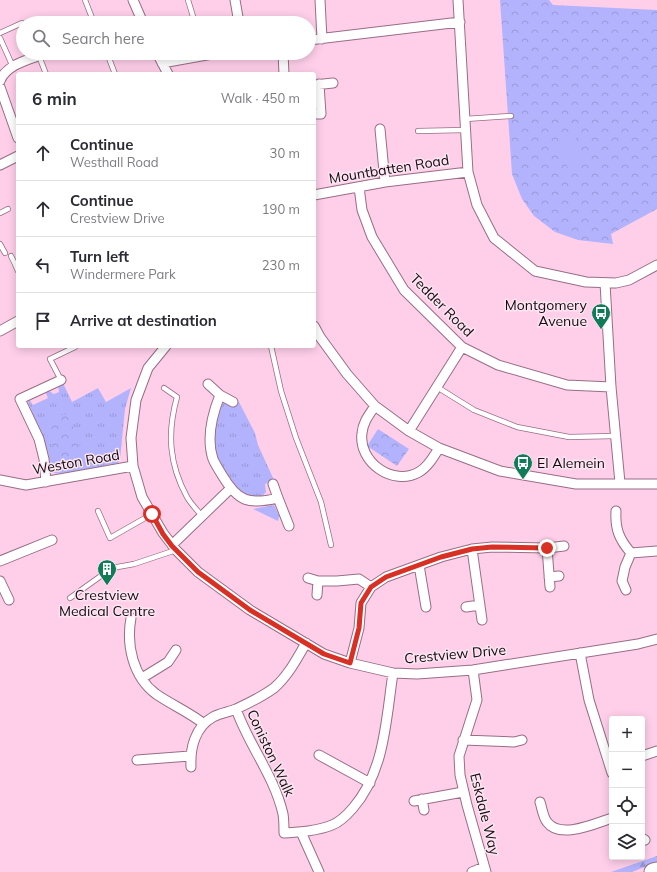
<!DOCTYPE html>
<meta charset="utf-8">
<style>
body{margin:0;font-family:Mulish,sans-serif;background:#f7f7f7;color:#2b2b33}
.controls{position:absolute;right:12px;bottom:12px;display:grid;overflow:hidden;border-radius:4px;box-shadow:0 2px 10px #0003}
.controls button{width:36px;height:36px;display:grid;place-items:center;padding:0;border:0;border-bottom:1px solid #e1e1e2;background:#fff;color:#2b2b33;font:20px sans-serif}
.stop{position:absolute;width:12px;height:12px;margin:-9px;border:3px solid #d93025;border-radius:50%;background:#fff}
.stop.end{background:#d93025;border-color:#fff;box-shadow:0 1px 4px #0008}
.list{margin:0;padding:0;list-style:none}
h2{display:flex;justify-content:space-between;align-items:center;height:52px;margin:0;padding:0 16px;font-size:17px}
h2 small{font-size:13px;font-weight:400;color:#7c7c81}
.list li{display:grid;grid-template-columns:26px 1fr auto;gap:12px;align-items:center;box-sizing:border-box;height:56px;padding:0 16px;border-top:1px solid #e1e1e2}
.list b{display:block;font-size:15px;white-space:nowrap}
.list p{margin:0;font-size:13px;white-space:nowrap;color:#7c7c81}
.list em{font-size:13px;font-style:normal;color:#7c7c81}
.icon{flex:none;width:22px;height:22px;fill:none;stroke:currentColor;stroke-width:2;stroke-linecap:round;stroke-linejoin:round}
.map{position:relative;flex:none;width:657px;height:872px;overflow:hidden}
.search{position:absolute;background:#fff;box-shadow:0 2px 10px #0003;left:16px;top:16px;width:300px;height:44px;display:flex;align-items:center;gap:10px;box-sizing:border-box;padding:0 14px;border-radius:22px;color:#7c7c81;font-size:15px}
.panel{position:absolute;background:#fff;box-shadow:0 2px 10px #0003;left:16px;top:72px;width:300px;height:276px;border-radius:4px}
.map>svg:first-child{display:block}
</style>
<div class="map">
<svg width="657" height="872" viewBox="0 0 657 872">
<defs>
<pattern id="grass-tufts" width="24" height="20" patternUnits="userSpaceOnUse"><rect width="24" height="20" fill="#b3b3fd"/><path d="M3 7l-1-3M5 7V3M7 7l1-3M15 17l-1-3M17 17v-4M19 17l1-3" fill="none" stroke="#9998d8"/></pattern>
<pattern id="forest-firs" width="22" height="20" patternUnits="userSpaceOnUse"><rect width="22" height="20" fill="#b3b3fd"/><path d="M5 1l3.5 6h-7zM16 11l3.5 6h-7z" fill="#9998d8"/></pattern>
<pattern id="park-crowns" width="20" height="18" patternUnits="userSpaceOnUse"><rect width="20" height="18" fill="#b3b3fd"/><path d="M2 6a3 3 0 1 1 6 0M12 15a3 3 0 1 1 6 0" fill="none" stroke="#9998d8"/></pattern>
</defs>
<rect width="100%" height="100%" fill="#ffcfea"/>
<path fill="url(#grass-tufts)" d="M63,383L72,402L98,388L106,402L131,388L125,409L120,460L118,463C106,465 61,477 51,472L48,452L28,402L29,399L33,405L48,398L45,391H49L54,394L59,392L58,385Z
M225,402H239L255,433L258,445L274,480L265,484L266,492C249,515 213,463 212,447C211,438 217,414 219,404Z
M274,505L279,516L278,521L253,509Z"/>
<path fill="url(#forest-firs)" d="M657,856V862L632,872H611Z"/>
<path fill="url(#park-crowns)" d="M500,0H549L553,5L657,10V209L611,234L613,244L578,240L555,232L534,216L522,199L512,174Z
M70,412L76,439L83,451L74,458L63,461L40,424Z
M378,429L409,449L397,466L367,446Z"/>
<path fill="#b3b3fd" d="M574,134L586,162L569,170L556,142Z"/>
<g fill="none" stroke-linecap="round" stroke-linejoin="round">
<g stroke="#986d86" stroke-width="6">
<path id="lane" d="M85,0L94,23
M188,0L195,23
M0,33L22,23
M0,38L13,67
M107,53L115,74
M39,56L46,74
M465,119L511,116
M418,131L465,130
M0,213L8,209
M0,244L5,253
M11,256L15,264L18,263
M15,264L18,271
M271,346L281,391L296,438L321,502L331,545
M61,380L50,359L75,347
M437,387L474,410L517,427L569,437L615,436
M164,388L177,397C167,433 169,464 187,497C191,504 197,510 203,517
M98,511L110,538L152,514
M70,598L112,568L134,564L176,550"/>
</g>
<g stroke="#986d86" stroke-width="11">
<path id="street" d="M133,0L143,23
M235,0L239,23
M320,0L322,39
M458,0L468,172L477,205L494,238L535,271L586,282L616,283L629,280L657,265
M309,40L460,22
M157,53L168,74
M283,53L284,74
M162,63L218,53
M0,81C6,64 31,59 46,53
M314,85L333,83
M0,87L18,138
M314,114H321L319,84
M380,129L385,182
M0,165L18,156
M359,187L362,210L372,237L404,290L462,347L498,365L567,385L611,387
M314,195L385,182L468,172
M605,283L611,387L620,483
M314,326L320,337L347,374L375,406L409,431L439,448L500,471L576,484H657
M0,331L18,321
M166,346L148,368L136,400L131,438L133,466L142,497L163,533L176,550L198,572L250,610L324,654L350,663L393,673L417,674L473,670L638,644L657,639
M208,384L220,395C212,415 206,438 213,459C215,464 219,470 222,475C238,502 249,505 278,498L289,526
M220,395L233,402
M375,406C369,415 363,422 362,433C358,462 393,487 419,472C428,467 434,456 439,448
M409,431L462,347
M0,480L26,485L133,466
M46,482L44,459L39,439L20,399L61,380
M273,484L278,498
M616,511C615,529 619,539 631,553L625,567L622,581L626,590
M172,545L230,489
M547,548L550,587
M472,549L482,620
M631,553L657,551
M0,561L52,540
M419,565L426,607
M549,577L559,576
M308,578L318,581H337L359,579L371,587
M0,581L9,600
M317,595L318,581
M466,607L480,605
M131,618C126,645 133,677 156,694C172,705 189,712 204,724
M580,653L589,700L612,773
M350,663L359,628L361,603L371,587L386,577L441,557L472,549L492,547L547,548L564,546
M473,670L477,700L459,756L460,775L467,805L486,872
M142,678L168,662L176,650
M236,709C249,746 274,775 283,814C284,820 284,827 284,833C300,832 317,831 332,825C340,822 347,815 353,808C385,771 386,719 393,673
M463,740L514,742L522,740
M319,755L370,783
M642,756L657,751
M137,760L190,756
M191,767C190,748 195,727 213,717C220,713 229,712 236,709C249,703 263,696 274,688C288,676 296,660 306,643
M422,799L424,810
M414,801L463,792
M540,802C542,808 543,817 547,822C560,840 596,823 612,818
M301,832L319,872
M642,838L645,840
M472,872L484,867"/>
</g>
<g stroke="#986d86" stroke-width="19">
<path id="highway" d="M653,872L657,871"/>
</g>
<use href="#lane" stroke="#fff" stroke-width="4.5"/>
<use href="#street" stroke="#fff" stroke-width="9"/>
<use href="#highway" stroke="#fff" stroke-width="17"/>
</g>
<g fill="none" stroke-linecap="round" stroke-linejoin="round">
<path stroke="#d93025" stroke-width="5" d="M152,514L163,534L172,546L198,572L250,610L324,654L350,663L359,628L361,603L371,587L386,577L441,557L472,549L492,547L547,548"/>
</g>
<defs>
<g id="bus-pin" transform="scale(1)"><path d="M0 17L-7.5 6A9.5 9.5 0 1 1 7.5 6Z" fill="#0f7c57" stroke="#fae6f1"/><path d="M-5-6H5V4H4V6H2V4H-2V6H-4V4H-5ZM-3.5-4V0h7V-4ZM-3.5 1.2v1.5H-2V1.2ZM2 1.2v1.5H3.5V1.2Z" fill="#fff"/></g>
<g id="building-pin" transform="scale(1)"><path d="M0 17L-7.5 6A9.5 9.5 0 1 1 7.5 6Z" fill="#0f7c57" stroke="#fae6f1"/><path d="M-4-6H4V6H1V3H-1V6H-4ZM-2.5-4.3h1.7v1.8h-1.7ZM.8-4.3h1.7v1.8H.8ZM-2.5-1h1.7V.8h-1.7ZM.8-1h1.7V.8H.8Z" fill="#fff"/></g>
</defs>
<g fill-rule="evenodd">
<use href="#bus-pin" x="601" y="313"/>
<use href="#bus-pin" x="523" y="463"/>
<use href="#building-pin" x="107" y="569"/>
</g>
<g text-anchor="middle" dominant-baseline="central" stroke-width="3" stroke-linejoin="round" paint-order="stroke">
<g font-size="14" fill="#170812" stroke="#fae6f1">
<text transform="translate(389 169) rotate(-9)">Mountbatten Road</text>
<text transform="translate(442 305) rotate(45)">Tedder Road</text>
<text transform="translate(76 462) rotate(-10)">Weston Road</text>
<text transform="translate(455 654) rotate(-5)">Crestview Drive</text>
<text transform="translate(271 753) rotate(65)">Coniston Walk</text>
<text transform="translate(485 814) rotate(76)">Eskdale Way</text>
</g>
<g font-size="14" fill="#170812" stroke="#fae6f1" text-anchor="end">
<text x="587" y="305">Montgomery<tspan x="587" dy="16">Avenue</tspan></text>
<text x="537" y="463" text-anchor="start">El Alemein</text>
<text x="107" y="595" text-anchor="middle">Crestview<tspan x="107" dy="16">Medical Centre</tspan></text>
</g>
</g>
</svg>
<div class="controls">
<button>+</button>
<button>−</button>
<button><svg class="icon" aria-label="locate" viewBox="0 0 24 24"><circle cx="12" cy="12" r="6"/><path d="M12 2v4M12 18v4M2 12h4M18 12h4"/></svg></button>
<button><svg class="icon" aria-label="layers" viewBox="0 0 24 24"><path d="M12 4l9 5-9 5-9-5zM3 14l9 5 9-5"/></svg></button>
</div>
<div class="stop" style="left:152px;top:514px"></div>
<div class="stop end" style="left:547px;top:548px"></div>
<div class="search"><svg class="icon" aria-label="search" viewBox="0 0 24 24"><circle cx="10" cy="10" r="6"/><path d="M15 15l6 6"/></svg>Search here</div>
<section class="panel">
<h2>6 min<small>Walk · 450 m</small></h2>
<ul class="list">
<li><svg class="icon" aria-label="ahead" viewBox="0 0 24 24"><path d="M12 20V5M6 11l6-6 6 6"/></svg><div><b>Continue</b><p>Westhall Road</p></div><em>30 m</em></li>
<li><svg class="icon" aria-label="ahead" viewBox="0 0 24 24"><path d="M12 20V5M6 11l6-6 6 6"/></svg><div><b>Continue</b><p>Crestview Drive</p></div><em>190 m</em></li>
<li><svg class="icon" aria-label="left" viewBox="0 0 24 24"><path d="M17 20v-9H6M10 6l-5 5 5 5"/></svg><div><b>Turn left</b><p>Windermere Park</p></div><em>230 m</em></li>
<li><svg class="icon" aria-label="arrive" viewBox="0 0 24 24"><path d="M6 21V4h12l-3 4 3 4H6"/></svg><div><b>Arrive at destination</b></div></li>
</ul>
</section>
</div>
